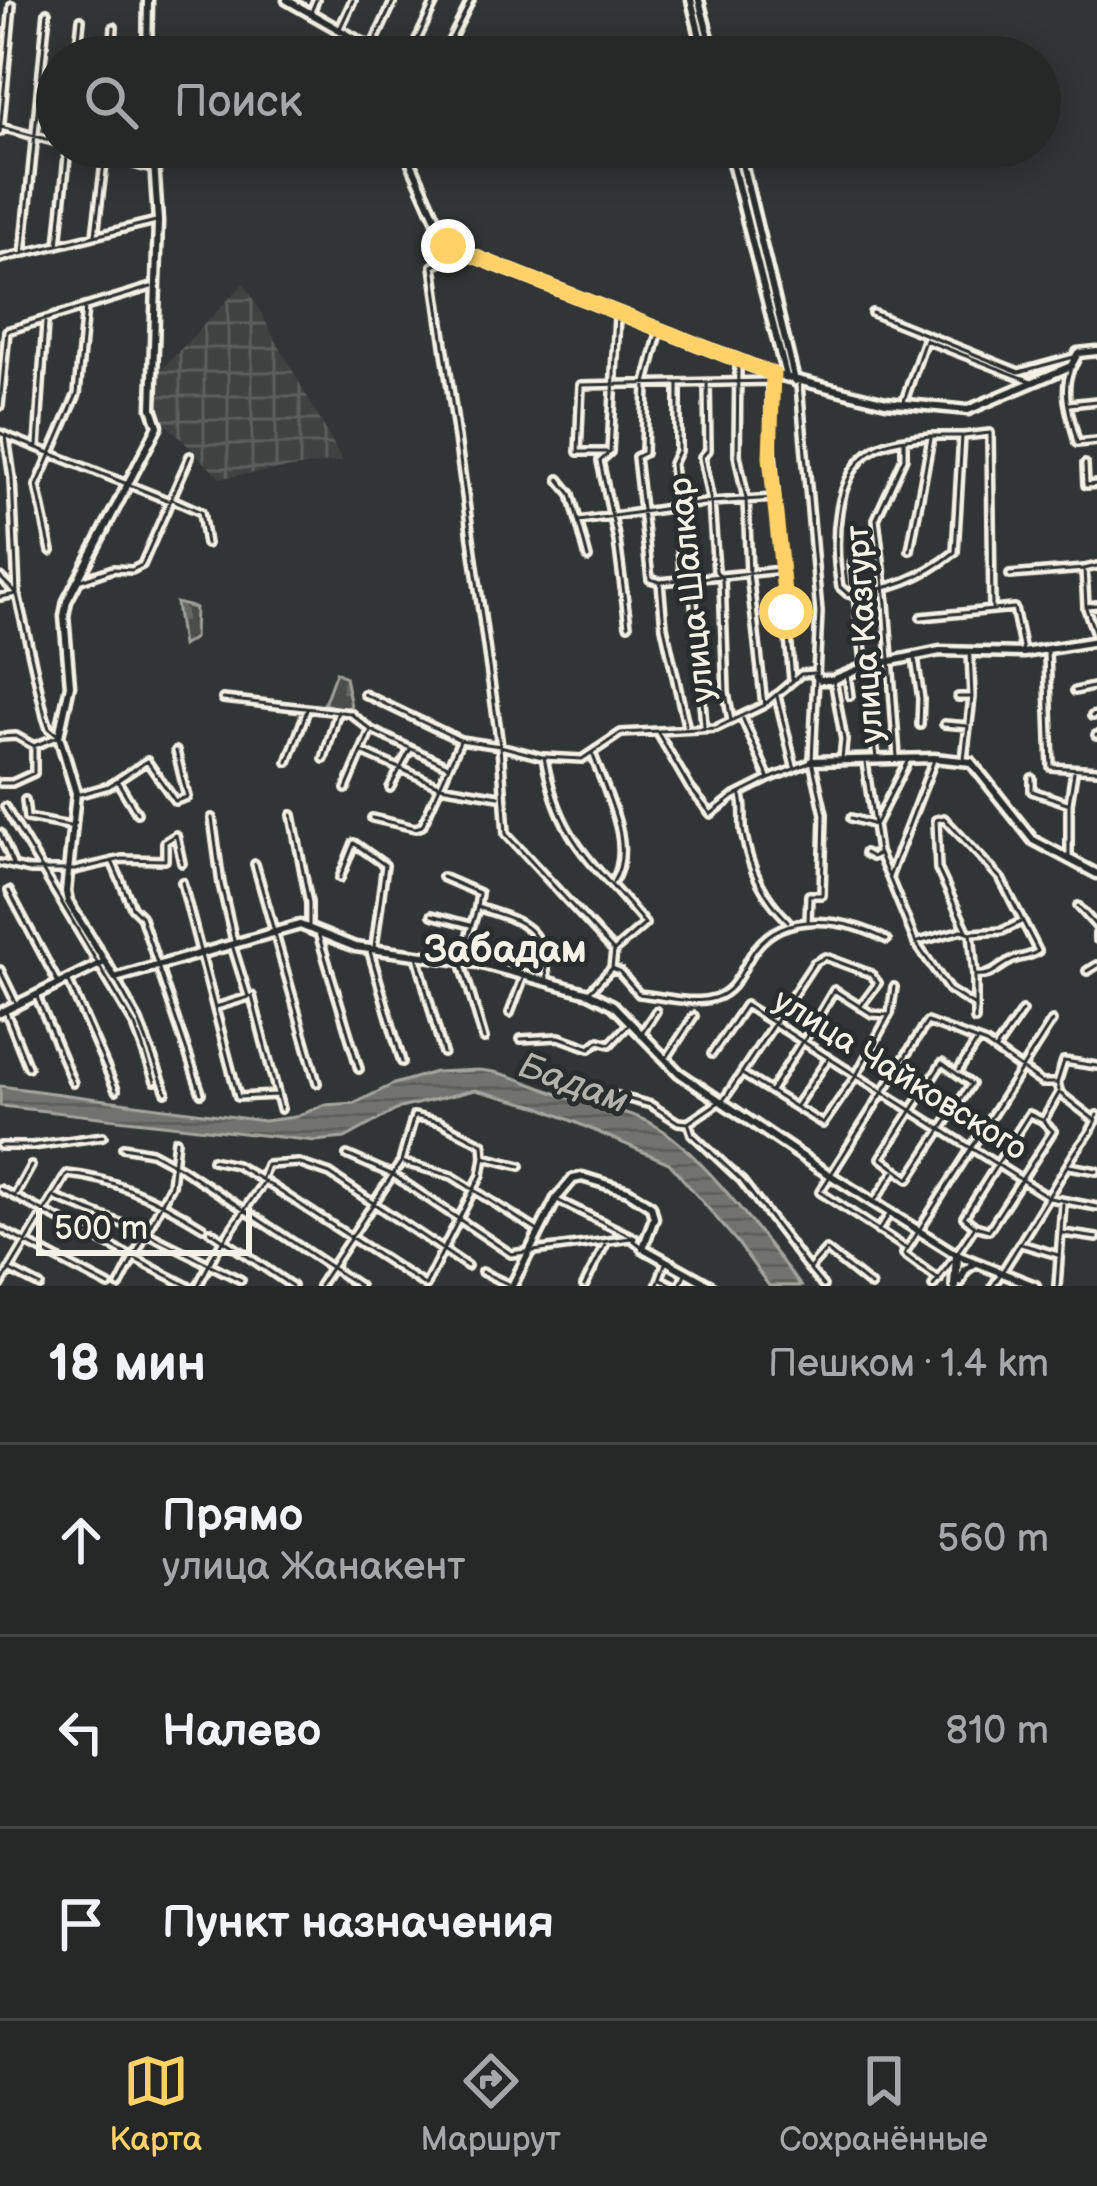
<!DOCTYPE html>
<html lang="ru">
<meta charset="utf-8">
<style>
body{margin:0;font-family:"Balsamiq Sans",sans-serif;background:#323434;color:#f1f3f6}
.scale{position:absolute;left:36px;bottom:30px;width:216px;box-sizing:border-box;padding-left:12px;border:6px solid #f4f1e8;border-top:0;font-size:33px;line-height:42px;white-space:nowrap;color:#f4f1e8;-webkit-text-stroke:9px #2a2d2e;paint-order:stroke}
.stop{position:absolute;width:36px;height:36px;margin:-27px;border:9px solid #ffd166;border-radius:50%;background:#fff}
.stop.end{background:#ffd166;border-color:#fff;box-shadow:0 3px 12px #0008}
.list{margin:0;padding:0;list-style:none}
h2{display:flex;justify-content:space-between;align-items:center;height:156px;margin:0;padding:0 48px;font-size:51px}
h2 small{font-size:39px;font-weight:400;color:#a4a6a8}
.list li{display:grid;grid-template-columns:78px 1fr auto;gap:36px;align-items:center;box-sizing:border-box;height:192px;padding:0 48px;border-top:3px solid #424445}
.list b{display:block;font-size:45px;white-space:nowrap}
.list p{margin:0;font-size:39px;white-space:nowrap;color:#a4a6a8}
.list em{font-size:39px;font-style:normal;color:#a4a6a8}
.icon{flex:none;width:66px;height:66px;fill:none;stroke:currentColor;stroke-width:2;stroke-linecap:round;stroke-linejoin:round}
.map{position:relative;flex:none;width:1097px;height:1286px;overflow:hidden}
.search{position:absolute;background:#262828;box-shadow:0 6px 30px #0003;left:36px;right:36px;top:36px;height:132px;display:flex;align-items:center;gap:30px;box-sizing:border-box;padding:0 42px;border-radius:66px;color:#a4a6a8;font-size:45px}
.sheet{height:732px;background:#262828}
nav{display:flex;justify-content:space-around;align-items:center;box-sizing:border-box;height:168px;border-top:3px solid #424445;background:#262828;font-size:33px;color:#a4a6a8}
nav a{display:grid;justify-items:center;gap:6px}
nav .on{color:#ffd166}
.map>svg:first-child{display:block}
</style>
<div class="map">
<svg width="1097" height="1286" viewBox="0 0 1097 1286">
<defs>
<pattern id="industrial-grid" width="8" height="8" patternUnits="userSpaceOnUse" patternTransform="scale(3)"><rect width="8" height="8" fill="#404242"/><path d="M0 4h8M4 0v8" fill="none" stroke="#5c5e5d"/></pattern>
<pattern id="cemetery-stones" width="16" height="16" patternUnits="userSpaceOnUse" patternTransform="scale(3)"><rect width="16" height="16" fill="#4b4d4c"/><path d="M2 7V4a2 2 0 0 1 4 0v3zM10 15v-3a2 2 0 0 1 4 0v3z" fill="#666766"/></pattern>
<pattern id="water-rules" width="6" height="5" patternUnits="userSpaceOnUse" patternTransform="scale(3)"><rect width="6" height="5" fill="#727370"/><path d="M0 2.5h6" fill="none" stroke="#5e5e5b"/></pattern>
</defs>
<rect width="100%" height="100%" fill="#323535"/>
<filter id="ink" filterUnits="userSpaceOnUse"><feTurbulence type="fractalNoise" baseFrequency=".00833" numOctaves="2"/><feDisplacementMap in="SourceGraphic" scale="24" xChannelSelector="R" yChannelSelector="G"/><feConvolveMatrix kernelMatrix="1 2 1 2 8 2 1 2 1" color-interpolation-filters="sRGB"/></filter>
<g filter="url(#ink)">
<path fill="url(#industrial-grid)" d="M244,283L343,461L220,478L157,415L156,375Z"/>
<path fill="url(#cemetery-stones)" stroke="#a09f9a" stroke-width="3" d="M176,603L195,608L194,638L182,646Z
M336,672L345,677L351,706L343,710L324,704Z"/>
<path fill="url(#water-rules)" stroke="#a6a5a0" stroke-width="3" d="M478,1070C511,1072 536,1088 567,1097C599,1107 635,1111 664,1131C708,1162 767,1242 801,1286H769L737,1242L669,1163L540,1107L475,1090L400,1108L345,1138L315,1141L0,1106V1086L264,1121L295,1117L324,1105L355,1103L394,1084L435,1072Z"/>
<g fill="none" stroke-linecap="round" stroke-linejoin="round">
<g stroke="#f4f1e8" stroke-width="12">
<path id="minor" d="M311,12L316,0
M340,28L353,0
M372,47L394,0
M77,57L81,19
M112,57L114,27
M409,57L436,0
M442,57L471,0
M1,127L57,142
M0,132L12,5
M74,147L155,170
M95,235L106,147
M58,245L68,147
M23,254L47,12
M0,259L156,221
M872,313L1019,372L1074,357
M617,316L610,452L600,461L617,541L628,625
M659,333L646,383L644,453L636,457L650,579L660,582L664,627L686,725
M738,363L737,455L746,499L749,573L764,705
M1071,368C1060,394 1072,418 1077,443L1097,441
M770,381C770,480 783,580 792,679
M707,383L708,450L702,457L711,502L716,571L722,579L726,692L731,721
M678,384V451L672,464L683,579
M799,385L819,612L812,761L824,814L822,895H809L808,922
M903,404L925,340L1031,381
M1069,404L1097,401
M0,406L7,331L151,287
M0,433L167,500
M931,436H962L955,552C923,578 889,590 848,594L840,587C833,545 832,473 876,448C893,439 913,438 931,436Z
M964,436L990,433L992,608
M37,446L45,323
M606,452H578L581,385L770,381
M1085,464L1086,485L1097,484
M559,479L571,494L588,558
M172,499L201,512L206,544
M579,521L711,502L775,498
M910,550L931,438
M51,551L37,486L77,394L85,307
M852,563L876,758
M1097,566L1084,569L1086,606L1097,605
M1010,575L1084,569
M0,577L17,594L45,716L49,728L59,736L34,746L16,736L0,737
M692,578L704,726
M81,580L113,569L132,570L142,565L190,456
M660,582L781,570
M0,597L17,594L12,478L6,437
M1086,608L1097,639
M921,617L1014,608L1023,651
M970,652L972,697
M1047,652L1051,767L1097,770
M915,658L921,699L920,725
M814,673L801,674L764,705L716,728L621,733L582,759L544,757C560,845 593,860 645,924L614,951L612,968L619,971L639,994C661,996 692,1005 714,998C738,991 742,966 756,948C786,909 848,919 887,940
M847,675L850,696
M833,679L844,740L842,759
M1075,691L1097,686
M364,694L460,740L500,746L433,266L463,253
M777,696L794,766
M958,697H972L969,723
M223,699L350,713L371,730L448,766
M1092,716L1097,715
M743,719L769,779L811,762
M944,724L968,726L964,759
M658,733L690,788L711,814L733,797L769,779
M1096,735H1097
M362,752L440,786L460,741
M593,755C606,794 636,845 613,882
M542,757L500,746L506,834L613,950
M897,757L886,603L876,519L904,458V440
M324,759L337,714
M934,760L889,877L916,943L949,990L975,1006V1020
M288,762L307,710
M865,762L878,852L888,875
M1032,778V791L1067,803
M118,782L137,813
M0,783H12L34,773V746
M390,788L410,750
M346,789L370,732
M80,794L109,786L147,761L175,801L187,797L176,751
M741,796C745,810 741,822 744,835C750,869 763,896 788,921
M25,800L27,818L69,826
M5,807L135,1026L155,1081
M292,815L309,903V925
M212,818L221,884L234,941
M372,818L415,828L422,826L440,786L499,796
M851,818L875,825L908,760
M0,833L13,864
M865,853L872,857L878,854
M1069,857V803L1074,772
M112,861L132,907L141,916L201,1093
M0,863L30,870H75L122,859L165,860V842L176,835L182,863
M255,864L317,1083
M442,877L479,893L477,907C524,922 542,925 547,978
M340,878L354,843L385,865L374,947
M182,882L238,1097L277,1095
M9,891L58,983
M1078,906L1097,927
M477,908L461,961L484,1039
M432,915L470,925
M967,931L938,869L936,820L944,818L1001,879L1038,951C1028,958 1021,956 1011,961C996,968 993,977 975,975V1006
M318,933L359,1069
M972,933L1002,931L1021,922
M1097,934V939
M918,942L962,930L971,933L975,975
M233,948L248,996
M369,948L402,1062
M417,956L443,1053
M0,970L15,1001
M1087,971L1097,965
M116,980L139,1021L166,1092
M69,982L116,1090
M590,991L612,968
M37,997L73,1083
M216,1007L252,996L281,1109
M6,1012L28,1067
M510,1013L524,976
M890,1014L894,987
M641,1034L656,1011
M521,1039L559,1037L590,1048L599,1041L610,1044L630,1023
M996,1049L1022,1011
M712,1054L745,1005L1050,1198L1097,1207
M668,1056L694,1016
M942,1063L971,1084L909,1179L881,1158Z
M959,1070L976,1043
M742,1074L823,1124L856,1076L889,1015L872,1014L834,990L804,1041
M1059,1090L1057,1083L1064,1061L1097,1066
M771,1091L801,1043
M610,1094L651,1105L678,1122L688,1123L725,1098L814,963L825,957L871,974L878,983L860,1007
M1061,1094L1096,1121
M796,1106L828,1059
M689,1125L692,1134L742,1181L809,1269
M0,1146H32L103,1136
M123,1147L151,1152L181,1168L359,1286
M347,1155L393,1175L511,1254L631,1238L641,1246
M212,1160L236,1165L264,1181L426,1286
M404,1163L452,1176L538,1231
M1069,1166L1097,1171
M262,1178L267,1165L298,1163L330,1174L467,1266
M0,1189L188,1286
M15,1195L31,1166
M56,1198L146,1233L241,1280
M876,1199L894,1172
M557,1200L635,1238
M975,1226L964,1217L1029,1114L1042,1120
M0,1229L109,1286
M210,1231L292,1286
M878,1231L889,1215
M1063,1233L1097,1238
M1021,1244L1058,1255
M907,1249L820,1192L927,1022L986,1044L1042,1083H1057
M957,1253L975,1226L989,1230L1053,1131L1043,1121L1059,1093
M9,1270L40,1286
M482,1272L510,1285
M661,1279L675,1286
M939,1280L904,1254L1052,1021
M426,1284L481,1175L484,1157
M0,1286L67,1174C115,1178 163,1202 203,1227
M119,1286L171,1185L176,1140
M198,1286L215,1253L263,1183
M319,1286L401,1162L414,1116L440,1122L483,1144L484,1157L520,1166
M584,1286L605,1245
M657,1286L666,1261
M680,1286L686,1271
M823,1286L809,1269L826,1250L871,1286
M933,1286L952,1261
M993,1286C1021,1243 1047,1199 1073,1156C1081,1142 1094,1131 1097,1115
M1057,1286L1063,1204"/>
</g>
<g stroke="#f4f1e8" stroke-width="15">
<path id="tertiary" d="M287,0L387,57
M691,0L705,57
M699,0L714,57
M147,57L148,0
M153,147L158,221L152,408L158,426L67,601L64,616L70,685L59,736L76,793L66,892L68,902L115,978L300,925L355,947L478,963L589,993L613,1005L679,1073L819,1168L957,1255L1035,1286
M404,147L448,246L773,374L886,402L968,410L1071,366L1078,353L1097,351
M728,147L786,376
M738,147L795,381
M816,676L820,680H833L867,666L940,651L1023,653L1097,641
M812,761L934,758L971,762L1033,840L1097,874
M0,1013L104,962
M960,1282L965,1270L974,1264
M512,1286L556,1199L573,1179L582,1177L628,1191L651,1206L654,1218L643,1248L711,1286"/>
</g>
<g stroke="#f4f1e8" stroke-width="16">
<path id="secondary" d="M955,1286L957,1255"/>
</g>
<use href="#minor" stroke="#2a2d2e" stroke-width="3"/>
<use href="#tertiary" stroke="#2a2d2e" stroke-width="6"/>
<use href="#secondary" stroke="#2a2d2e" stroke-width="8"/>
</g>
</g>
<g fill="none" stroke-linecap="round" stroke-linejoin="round" filter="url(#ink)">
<path stroke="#ffd166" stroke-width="15" d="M448,246L773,374L770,457L786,612"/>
</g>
<g text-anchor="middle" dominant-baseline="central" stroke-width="10" stroke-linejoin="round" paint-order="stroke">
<g font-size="33" fill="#f4f1e8" stroke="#2a2d2e">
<text transform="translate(692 590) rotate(-96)">улица Шалкар</text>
<text transform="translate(865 634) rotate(-94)">улица Казгурт</text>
<text transform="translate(900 1075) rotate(32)">улица Чайковского</text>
</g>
<g font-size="36" font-style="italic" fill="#b3b2ac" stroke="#2a2d2e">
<text transform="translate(573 1084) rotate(20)">Бадам</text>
</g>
<g font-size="39" font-weight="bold" fill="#f4f1e8" stroke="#2a2d2e">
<text x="505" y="950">Забадам</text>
</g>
</g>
</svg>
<div class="scale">500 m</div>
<div class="stop" style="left:786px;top:612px"></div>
<div class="stop end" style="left:448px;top:246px"></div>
<div class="search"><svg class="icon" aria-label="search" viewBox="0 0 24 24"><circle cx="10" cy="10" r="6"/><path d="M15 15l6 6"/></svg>Поиск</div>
</div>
<section class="sheet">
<h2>18 мин<small>Пешком · 1.4 km</small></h2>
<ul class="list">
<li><svg class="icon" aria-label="ahead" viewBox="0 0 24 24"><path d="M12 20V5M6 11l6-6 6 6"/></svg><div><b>Прямо</b><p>улица Жанакент</p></div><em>560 m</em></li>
<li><svg class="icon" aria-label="left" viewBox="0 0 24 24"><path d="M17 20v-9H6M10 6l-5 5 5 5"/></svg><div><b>Налево</b></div><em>810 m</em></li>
<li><svg class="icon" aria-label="arrive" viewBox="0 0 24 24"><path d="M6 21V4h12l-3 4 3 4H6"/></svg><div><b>Пункт назначения</b></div></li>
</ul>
</section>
<nav>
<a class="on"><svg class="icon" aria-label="map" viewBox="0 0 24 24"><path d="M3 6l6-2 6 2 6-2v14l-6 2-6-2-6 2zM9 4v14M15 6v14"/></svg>Карта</a>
<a><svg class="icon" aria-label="directions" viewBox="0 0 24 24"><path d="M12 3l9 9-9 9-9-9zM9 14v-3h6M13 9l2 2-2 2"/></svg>Маршрут</a>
<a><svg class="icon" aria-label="saved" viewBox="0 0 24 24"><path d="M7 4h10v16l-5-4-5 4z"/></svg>Сохранённые</a>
</nav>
